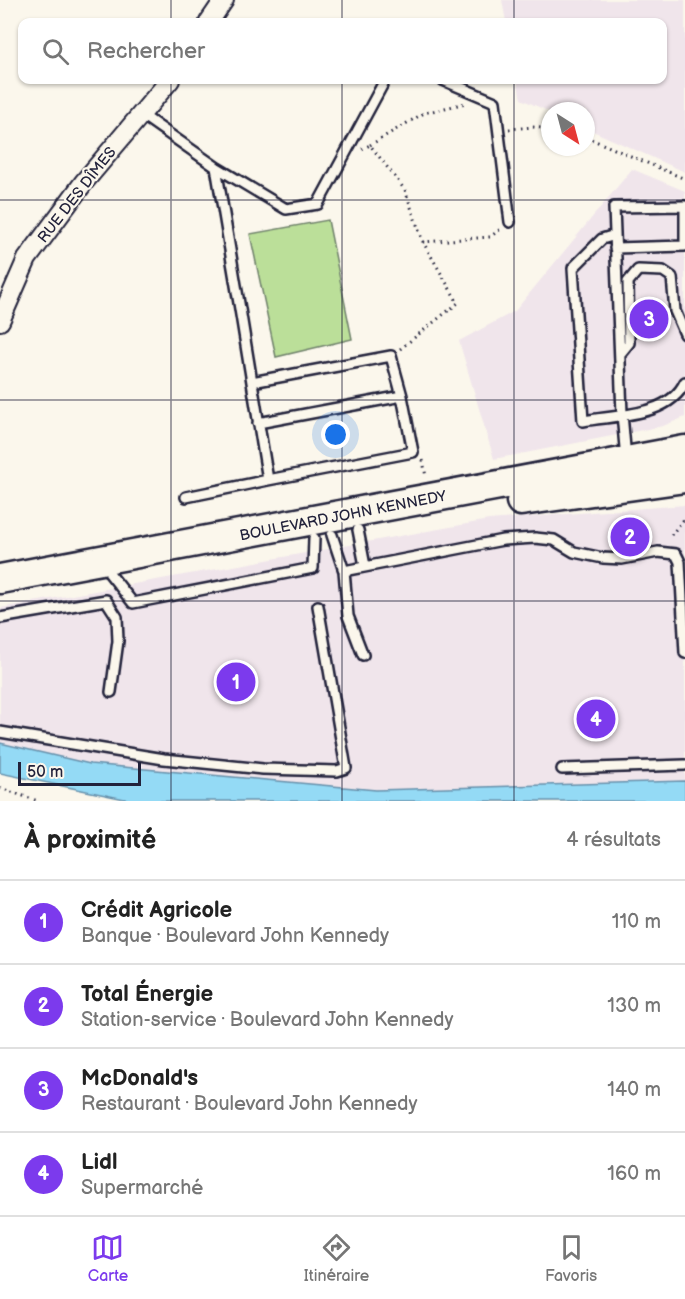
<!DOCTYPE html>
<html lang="fr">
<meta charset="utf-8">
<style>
body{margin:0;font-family:"Balsamiq Sans",sans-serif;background:#f2f2f2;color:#222}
.compass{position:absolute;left:541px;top:102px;width:54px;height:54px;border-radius:50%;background:#fff;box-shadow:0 2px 4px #0004;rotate:144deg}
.scale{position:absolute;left:18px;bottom:15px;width:123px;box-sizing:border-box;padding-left:6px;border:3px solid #22223b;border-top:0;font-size:16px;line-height:21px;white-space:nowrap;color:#22223b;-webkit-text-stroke:4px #fbf7ec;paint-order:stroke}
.you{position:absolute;left:336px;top:435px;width:21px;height:21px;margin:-15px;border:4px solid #fff;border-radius:50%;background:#1a73e8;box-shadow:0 0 0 9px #1a73e833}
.badge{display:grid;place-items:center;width:39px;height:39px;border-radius:50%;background:#7c3aed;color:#fff;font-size:20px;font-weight:700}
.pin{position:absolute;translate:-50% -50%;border:3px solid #fff;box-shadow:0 2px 6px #0006}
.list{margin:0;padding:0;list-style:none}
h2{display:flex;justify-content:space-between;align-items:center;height:78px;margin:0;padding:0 24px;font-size:26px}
h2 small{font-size:20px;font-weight:400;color:#767676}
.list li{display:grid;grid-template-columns:39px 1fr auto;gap:18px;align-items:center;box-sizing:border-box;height:84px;padding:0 24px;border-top:2px solid #e0e0e0}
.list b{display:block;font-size:22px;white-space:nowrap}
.list p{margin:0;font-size:20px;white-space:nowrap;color:#767676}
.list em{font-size:20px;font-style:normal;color:#767676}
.icon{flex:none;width:33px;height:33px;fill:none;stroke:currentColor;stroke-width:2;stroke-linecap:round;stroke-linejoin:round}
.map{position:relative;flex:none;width:685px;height:801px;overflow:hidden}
.search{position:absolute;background:#fff;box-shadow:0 2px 4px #0004;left:18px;right:18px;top:18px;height:66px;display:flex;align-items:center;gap:15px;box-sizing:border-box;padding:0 21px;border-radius:12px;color:#767676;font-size:22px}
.sheet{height:414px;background:#fff}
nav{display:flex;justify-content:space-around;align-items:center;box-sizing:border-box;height:84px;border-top:2px solid #e0e0e0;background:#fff;font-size:16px;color:#767676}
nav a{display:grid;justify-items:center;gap:3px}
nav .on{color:#7c3aed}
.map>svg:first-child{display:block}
</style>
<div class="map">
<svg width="685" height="801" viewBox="0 0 685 801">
<rect width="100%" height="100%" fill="#fbf7ec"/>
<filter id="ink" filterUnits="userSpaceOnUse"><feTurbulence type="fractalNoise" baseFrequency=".0167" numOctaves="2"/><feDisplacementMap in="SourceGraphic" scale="12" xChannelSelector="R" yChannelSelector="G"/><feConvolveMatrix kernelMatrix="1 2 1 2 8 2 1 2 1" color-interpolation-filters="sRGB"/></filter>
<g filter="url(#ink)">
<path fill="#f0e5eb" d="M502,0H685V172L586,128V111L550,112L521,99L517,80H662V22H506Z
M632,169L685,191V417L663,426L494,459L459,341L515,311Z
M685,505V781L376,790L90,764L0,743V608L489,520Z"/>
<path fill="#bbdf99" stroke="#6e806a" stroke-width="1.5" d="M328,220L352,339L276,357L250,234Z"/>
<path fill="#94daf5" stroke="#6690ab" stroke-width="1.5" d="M0,743L90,764L376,790L685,781V801H134L0,773Z"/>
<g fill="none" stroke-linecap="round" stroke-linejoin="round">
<g stroke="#22223b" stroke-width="14">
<path id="service" d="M443,80L495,102L510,222
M142,115L216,167C234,271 251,376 268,480L413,452L402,396L258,423
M216,167L286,209L318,204L385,80
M615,235L602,239L573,268L583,421C616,415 669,417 685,382
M615,248L685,246
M620,354L629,343L628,282L638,270L663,271L672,277L675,311L685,334
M252,382L391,356L402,396
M626,459L622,414L614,207L685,206V241
M186,497L268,480
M358,530L365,566
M332,535L344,571
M110,574L133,603L313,568L314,538
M0,618L106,600L117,617L118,641L111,692
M363,655L348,616L344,571L503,540L535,538L554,540L574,552L603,558L622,559L658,552L676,554L680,562L685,653
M0,732L164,759L263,769L337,771L346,768L318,606
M562,769L685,765"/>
</g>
<g stroke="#22223b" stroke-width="22">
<path id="minor" d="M209,22L224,0
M0,321L27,259L84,182L170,80"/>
</g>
<g stroke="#22223b" stroke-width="33">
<path id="primary" d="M521,501L685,478
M0,579L685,450"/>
</g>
<path stroke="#22223b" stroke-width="3" stroke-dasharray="1.5 4.5" stroke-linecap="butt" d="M509,129L533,127L550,129
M586,137L685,179
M370,145L424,113L466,103
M362,149L370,145L405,190L423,242
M400,349L458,303L423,242L490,237L502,228
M423,460L426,477
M671,535L685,518
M0,788L38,801"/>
<use href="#service" stroke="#fbf7ec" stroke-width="9"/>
<use href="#minor" stroke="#fbf7ec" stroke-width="18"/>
<use href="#primary" stroke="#fbf7ec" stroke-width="28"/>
</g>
</g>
<path fill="none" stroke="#22223b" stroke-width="1.5" stroke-opacity="0.55" d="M171,0V22M342,0V22M514,0V22M171,80V801M342,80V801M514,80V801M0,200H685M0,400H685M0,601H685"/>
<g text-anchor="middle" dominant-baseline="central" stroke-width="4.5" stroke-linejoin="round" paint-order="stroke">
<g font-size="15" fill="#22223b" stroke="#fbf7ec">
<text transform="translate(77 195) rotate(-52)">RUE DES DÎMES</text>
<text transform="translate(343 516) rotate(-11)">BOULEVARD JOHN KENNEDY</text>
</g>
</g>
</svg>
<svg class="compass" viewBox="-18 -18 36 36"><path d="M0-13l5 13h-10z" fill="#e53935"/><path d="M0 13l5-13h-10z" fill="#767676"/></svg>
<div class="scale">50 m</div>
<div class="you"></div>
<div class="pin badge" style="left:236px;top:682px">1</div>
<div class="pin badge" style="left:630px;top:537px">2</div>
<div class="pin badge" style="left:649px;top:319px">3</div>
<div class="pin badge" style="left:596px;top:719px">4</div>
<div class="search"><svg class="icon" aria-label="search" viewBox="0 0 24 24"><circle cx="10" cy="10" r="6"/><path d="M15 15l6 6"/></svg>Rechercher</div>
</div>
<section class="sheet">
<h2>À proximité<small>4 résultats</small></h2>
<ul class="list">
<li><span class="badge">1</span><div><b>Crédit Agricole</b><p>Banque · Boulevard John Kennedy</p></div><em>110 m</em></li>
<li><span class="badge">2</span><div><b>Total Énergie</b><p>Station-service · Boulevard John Kennedy</p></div><em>130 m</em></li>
<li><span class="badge">3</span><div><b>McDonald's</b><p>Restaurant · Boulevard John Kennedy</p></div><em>140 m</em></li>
<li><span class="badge">4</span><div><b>Lidl</b><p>Supermarché</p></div><em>160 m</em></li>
</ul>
</section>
<nav>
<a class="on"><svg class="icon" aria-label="map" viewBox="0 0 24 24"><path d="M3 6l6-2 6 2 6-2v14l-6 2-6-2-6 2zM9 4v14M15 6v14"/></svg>Carte</a>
<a><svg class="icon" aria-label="directions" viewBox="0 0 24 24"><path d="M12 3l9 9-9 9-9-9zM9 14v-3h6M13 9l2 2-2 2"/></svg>Itinéraire</a>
<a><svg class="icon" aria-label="saved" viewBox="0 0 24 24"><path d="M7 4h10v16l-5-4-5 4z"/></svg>Favoris</a>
</nav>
